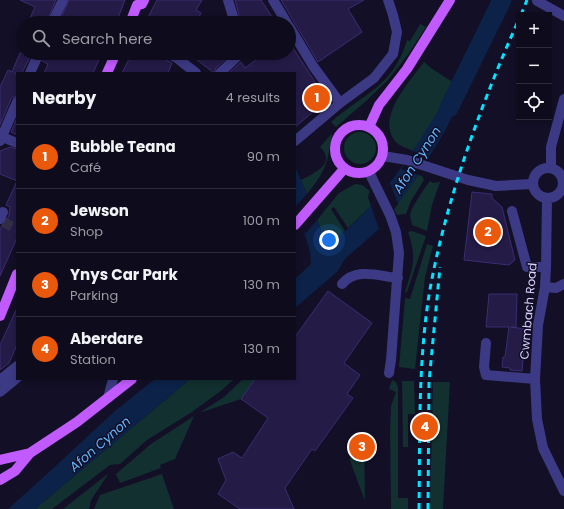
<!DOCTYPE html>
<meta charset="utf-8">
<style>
body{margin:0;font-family:Poppins,sans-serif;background:#1c1929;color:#f1f3f6}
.controls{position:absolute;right:12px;top:12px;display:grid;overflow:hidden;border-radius:0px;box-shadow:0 2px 6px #0003}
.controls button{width:36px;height:36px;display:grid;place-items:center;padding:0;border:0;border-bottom:1px solid #2e2b3b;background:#0e0b1c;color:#f1f3f6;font:20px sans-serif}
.you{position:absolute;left:329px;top:240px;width:14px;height:14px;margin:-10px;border:3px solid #fff;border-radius:50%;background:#1a73e8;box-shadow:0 0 0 6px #1a73e833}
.badge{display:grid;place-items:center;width:26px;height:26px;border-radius:50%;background:#ea580c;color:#fff;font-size:13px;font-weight:700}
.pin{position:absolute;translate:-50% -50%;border:2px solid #fff;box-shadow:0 1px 4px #0006}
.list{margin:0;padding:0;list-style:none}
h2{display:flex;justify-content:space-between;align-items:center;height:52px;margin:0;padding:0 16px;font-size:17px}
h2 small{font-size:13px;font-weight:400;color:#9b9ba3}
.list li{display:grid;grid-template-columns:26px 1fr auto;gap:12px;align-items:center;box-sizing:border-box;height:64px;padding:0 16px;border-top:1px solid #2e2b3b}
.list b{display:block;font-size:15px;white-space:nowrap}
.list p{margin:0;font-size:13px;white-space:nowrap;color:#9b9ba3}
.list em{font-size:13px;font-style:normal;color:#9b9ba3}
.icon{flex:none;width:22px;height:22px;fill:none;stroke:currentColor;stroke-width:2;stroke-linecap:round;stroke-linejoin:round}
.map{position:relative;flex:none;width:564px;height:509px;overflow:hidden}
.search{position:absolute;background:#0e0b1c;box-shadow:0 2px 6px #0003;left:16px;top:16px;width:280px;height:44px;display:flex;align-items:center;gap:10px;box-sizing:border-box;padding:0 14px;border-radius:22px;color:#9b9ba3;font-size:15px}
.panel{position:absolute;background:#0e0b1c;box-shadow:0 2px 6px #0003;left:16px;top:72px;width:280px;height:308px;border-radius:0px}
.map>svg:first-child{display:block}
</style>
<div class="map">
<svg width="564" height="509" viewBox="0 0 564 509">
<rect width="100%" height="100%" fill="#130f26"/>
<path fill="#12302f" d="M420,24L426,27L407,56L388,80L366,101L336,127L331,122C364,93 393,87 407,40L410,41Z
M424,62L431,68L454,83L429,128L413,151C407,148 398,146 394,140C377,116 410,81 424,62Z
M344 148a16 16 0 1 1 32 0a16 16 0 1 1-32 0Z
M332,133C328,162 326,171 307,194L301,180C314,173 337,164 320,147Z
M418,175L422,176L424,180L411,201L406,214L397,215L394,209Z
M430,181L433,183L440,182L432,205L427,231L412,225C412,222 410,218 410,215C411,208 425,187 430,181Z
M355,184L362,185L370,191L368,197L371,206L348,228L334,207L331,209L345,231L328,247L317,220L339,193Z
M412,231L426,236L407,292H405C413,266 417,258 408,232Z
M427,244L433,246L425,277L415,369L399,367L405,298L410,299Z
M190,379H234L222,390L192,412L147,440L120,464L110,465L52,509H35Z
M243,379H255L241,399L199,413L224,397Z
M392,380L396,382L398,387V498H408V509H391L390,431L391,406L396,392L389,389Z
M402,381H414L415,414H408V447H403Z
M433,382H450L443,509H430Z
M194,416L175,459L160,465L161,468L120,483L116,474L151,444Z
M364,439L365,501L349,458H351Z
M109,473L91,500L89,509H63Z
M162,474L174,509H94L100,495Z"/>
<path fill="#0c2248" d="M454,83L466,88L445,131L418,175L398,204L379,229L345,259L337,272L295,308V279L311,264L310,252L295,202V166L307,194L328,247C342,233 359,220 372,204C405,167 430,125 454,83Z
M155,379H190L35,509H8L48,473L116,410Z"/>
<path fill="#130f26" d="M413,151L429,157L418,175L401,169Z
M390,183L398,204L379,229L371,206Z
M307,194L317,220L305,234L296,206Z"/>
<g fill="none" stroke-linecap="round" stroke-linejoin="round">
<path stroke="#0c2248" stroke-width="19" d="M449,108L502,0"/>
</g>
<path fill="#241b47" stroke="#3b2d73" d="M20,0H56L46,23H28L35,7Z
M69,0H125L116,23H59Z
M157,0H202L196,10L201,13L196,23H181L171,18L169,23H145Z
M235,0H261L276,23H241Z
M281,0H364L348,9L362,32L318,62Z
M289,42L325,97V102L295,127V73H229L241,62L245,68L260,57L257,53H289Z
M20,53H32L22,73H15L17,74V96L13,97L11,99L0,125V87L8,70L12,72Z
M45,53H102L93,73H44L48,64L42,61Z
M132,53H161L164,59L172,63L168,73H122Z
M188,53H232L216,68L214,73Z
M17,118V135L11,132Z
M10,147L17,149V238L0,276V230L2,225L6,222L9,215L10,207L6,205L17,181L0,174V151Z
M472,192L492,194V198L502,207L515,260L509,265L464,260Z
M328,291L372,323L344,363L360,375L347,394L353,398L315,451L312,449L285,488L294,509H240L218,494L226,480L218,459L233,452L242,458L268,418L241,399L255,379H295V337Z
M489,294H517L516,327H511L526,329L522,371L510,370V368L502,367L503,357H505L509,327H486Z
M17,308V345L9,363L0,370V345Z"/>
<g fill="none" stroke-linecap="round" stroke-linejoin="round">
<path stroke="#312d47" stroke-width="10" stroke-dasharray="10 5" stroke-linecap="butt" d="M3,222L17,229"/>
<path stroke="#3d3a85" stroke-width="10" d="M228,0L235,23
M273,0L287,23
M537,1L564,16
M52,23L63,0
M289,26L313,66L340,103
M167,53L177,58L196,73
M30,73L39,53
M220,73L241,53
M0,136L17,143
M0,141L17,102
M295,141L340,103L374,78L393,54L397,32L393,15L388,0
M383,156L407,160L468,180L496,186L532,184
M533 183a15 15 0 1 1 30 0a15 15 0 1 1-30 0Z
M551,168V147L564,99
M369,172L390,215L396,232L399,253L391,360L389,373
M547,199L546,267L545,287L538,325L535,379L537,419L543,448L564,491
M512,211L527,267H546
M0,219L3,212
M342,284C356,267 378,276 398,278
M545,287L556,288L564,284
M486,343L484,367L486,375L535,379
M0,380L17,366
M0,392L17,378
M108,398L113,379"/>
<path stroke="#c25bff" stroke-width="10" d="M130,23L137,5L142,4L144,0
M107,73L116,53
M335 149a24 24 0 1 1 48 0a24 24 0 1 1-48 0Z
M369,127L379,105L407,69L450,0
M295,225L344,169
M0,316L17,274
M0,460L30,453
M0,480L15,471L30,453L77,422L132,379"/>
<path stroke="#00e5ff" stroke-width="3" stroke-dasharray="6 5" stroke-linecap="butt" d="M521,15L527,0
M419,509C420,437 418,365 429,295C445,202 481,104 519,19
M428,509L429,382L440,267"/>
</g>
<g text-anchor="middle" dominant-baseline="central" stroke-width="3" stroke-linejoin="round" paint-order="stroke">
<g font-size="12" fill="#d9d4ff" stroke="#130f26">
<text transform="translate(528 311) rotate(-85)">Cwmbach Road</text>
</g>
<g font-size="13" font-style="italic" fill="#62b6ff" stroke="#130f26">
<text transform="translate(417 160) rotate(-57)">Afon Cynon</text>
<text transform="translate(100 444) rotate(-41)">Afon Cynon</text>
</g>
</g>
</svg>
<div class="controls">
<button>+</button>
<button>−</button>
<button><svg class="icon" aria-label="locate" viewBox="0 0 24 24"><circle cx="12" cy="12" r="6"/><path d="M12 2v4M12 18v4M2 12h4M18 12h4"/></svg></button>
</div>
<div class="you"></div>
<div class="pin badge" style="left:317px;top:98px">1</div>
<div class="pin badge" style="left:488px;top:232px">2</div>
<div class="pin badge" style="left:362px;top:447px">3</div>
<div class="pin badge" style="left:425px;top:427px">4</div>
<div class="search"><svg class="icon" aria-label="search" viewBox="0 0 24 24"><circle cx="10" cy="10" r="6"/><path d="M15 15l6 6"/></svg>Search here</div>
<section class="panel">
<h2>Nearby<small>4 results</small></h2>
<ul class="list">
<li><span class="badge">1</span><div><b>Bubble Teana</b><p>Café</p></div><em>90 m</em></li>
<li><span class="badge">2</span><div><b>Jewson</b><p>Shop</p></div><em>100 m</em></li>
<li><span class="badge">3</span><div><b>Ynys Car Park</b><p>Parking</p></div><em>130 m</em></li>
<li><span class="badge">4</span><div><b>Aberdare</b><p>Station</p></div><em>130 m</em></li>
</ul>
</section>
</div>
